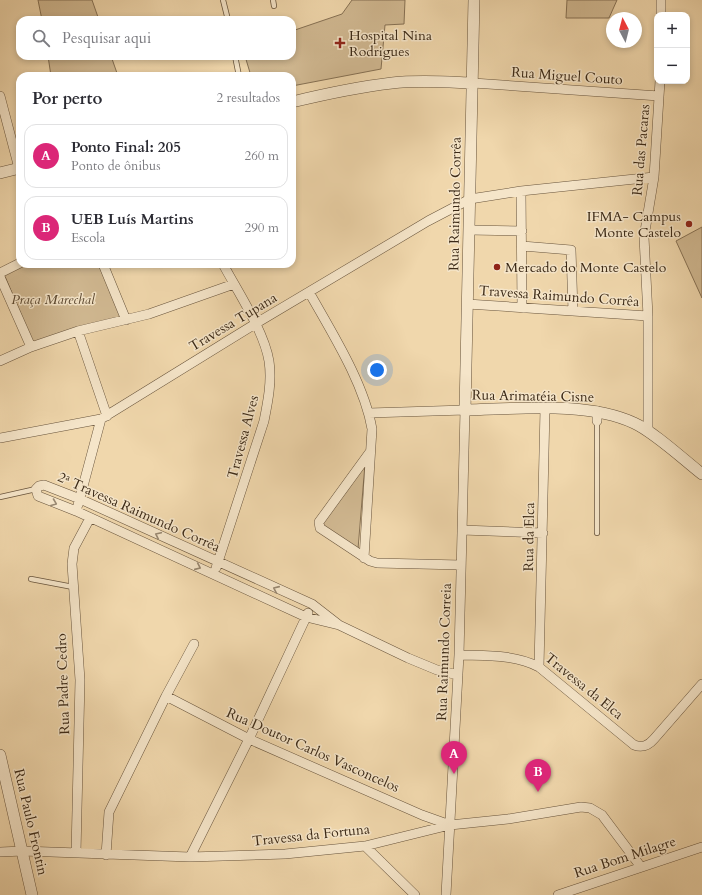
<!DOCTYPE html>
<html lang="pt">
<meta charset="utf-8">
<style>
body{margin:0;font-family:Cardo,serif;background:#f7f7f7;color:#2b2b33}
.controls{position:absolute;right:12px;top:12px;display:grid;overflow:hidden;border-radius:8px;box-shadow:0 2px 6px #0003}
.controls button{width:36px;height:36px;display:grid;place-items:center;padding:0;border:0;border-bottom:1px solid #e1e1e2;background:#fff;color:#2b2b33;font:20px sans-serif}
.compass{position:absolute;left:606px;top:12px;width:36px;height:36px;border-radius:50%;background:#fff;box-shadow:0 2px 6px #0003;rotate:353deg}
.you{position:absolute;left:377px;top:370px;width:14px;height:14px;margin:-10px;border:3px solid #fff;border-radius:50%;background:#1a73e8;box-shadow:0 0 0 6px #1a73e833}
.badge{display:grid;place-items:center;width:26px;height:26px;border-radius:50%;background:#db2777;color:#fff;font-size:13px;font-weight:700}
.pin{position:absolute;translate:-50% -33px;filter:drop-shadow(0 1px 2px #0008)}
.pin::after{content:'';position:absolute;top:21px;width:14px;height:12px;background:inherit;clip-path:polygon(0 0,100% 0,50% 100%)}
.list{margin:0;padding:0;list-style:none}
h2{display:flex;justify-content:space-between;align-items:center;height:52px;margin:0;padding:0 16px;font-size:17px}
h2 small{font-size:13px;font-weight:400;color:#7c7c81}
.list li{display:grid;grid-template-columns:26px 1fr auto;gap:12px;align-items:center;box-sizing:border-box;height:64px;margin:0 8px 8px;padding:0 8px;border:1px solid #e1e1e2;border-radius:12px}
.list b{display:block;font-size:15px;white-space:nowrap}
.list p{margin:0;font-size:13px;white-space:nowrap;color:#7c7c81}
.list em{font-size:13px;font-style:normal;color:#7c7c81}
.icon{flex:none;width:22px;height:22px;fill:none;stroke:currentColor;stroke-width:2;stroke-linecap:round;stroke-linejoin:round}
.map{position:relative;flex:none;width:702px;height:895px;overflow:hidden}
.search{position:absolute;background:#fff;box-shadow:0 2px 6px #0003;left:16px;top:16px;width:280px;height:44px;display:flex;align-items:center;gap:10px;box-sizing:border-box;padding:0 14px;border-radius:12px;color:#7c7c81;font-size:15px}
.panel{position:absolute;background:#fff;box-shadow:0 2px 6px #0003;left:16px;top:72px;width:280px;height:196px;border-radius:12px}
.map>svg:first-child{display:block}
</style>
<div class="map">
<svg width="702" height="895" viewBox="0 0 702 895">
<rect width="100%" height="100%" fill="#f0d7ac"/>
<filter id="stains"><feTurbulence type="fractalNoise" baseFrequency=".005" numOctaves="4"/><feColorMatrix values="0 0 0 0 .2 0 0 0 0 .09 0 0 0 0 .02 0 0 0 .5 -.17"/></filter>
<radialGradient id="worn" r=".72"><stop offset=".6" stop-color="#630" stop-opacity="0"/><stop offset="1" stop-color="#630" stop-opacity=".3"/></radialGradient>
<path fill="#d1b992" stroke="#867154" d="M38,0H92L99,20H42Z
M352,0H405L404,24L385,25L381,69L292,86V76H251L245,56H292V31L342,14Z
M567,0H617L609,18H566Z
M48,56H111L118,76H51Z
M702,227V298L676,241Z
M25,264H99L122,316L33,343L4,274Z
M365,464L358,549L320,525Z"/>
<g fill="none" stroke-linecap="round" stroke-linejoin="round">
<g stroke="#68543c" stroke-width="6">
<path id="service" d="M223,0L228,20
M273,0L274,6
M235,56L239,76
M0,497L36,489
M597,533V421
M31,579L73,587"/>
</g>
<g stroke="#68543c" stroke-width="10">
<path id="minor" d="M661,15V0
M473,83L659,96
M0,96L20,172
M521,191L522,308
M469,230L522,231
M522,246L571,250L573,311
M103,264L126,320
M0,273L20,263
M0,277L31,347
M309,292C332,333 364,383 372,429L364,558
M467,304L648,316
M78,331L107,416
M0,361L31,347L78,331L149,314L234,284
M597,411V421
M369,413L465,410L459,655L446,895
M648,432V316L644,237L654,177L660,81
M0,438L101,419L255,324L428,221L470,199L521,191L654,177
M370,452L319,522L320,528L370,561L377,563L461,565
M78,505L101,419
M462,530L543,533
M216,568L264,421C268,401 272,381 269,361C264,331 238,292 223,264
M339,625L312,604L80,499L44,485L39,486L36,489L38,496L76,511L306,617L339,625L408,658L437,670L458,675
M459,655C486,656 514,654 539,667L634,745C642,748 648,746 654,739L702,684
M539,667L545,409
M166,696L249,739L422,815L450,825
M365,846L415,895
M0,852L23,851L190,857L285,854L365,846L450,825L508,819L581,807L590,808L602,815L641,867
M76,853L80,680L72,564L74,548L90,518
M106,855L109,812L166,696L194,644
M190,857L249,739L308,613
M558,895L702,847"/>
</g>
<g stroke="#68543c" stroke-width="12">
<path id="tertiary" d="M474,0L465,410C516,409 587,401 634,423C654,432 683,459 702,474
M292,102C325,94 358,87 392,83C419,80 446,82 473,83
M0,173L20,168
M0,755L32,895"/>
</g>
<use href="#service" stroke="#f5e5c9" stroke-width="4.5"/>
<use href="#minor" stroke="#f5e5c9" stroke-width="9"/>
<use href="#tertiary" stroke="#f5e5c9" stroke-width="11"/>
</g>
<defs><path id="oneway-chevron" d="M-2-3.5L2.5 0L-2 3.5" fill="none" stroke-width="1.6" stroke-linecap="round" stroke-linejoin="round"/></defs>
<g stroke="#988770">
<use href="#oneway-chevron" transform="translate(54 503) rotate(22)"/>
<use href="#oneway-chevron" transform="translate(158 535) rotate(-155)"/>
<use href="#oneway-chevron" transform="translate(198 567) rotate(24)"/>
<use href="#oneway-chevron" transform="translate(276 589) rotate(-156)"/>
</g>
<g fill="#8f2418" stroke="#f5e5c9" stroke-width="1.5">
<path d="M338 37h4v4h4v4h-4v4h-4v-4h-4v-4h4z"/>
<circle cx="689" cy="224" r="4"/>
<circle cx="497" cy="267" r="4"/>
</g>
<g text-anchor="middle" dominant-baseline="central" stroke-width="3" stroke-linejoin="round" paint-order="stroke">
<g font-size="14" fill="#3b2916" stroke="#f5e5c9" text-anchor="start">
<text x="349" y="35">Hospital Nina<tspan x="349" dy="16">Rodrigues</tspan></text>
<text x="681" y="216" text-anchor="end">IFMA- Campus<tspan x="681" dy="16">Monte Castelo</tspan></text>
<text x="505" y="267">Mercado do Monte Castelo</text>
</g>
<g font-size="14" fill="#3b2916" stroke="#f5e5c9">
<text transform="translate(567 76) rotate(4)">Rua Miguel Couto</text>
<text transform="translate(641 150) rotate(-85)">Rua das Pacaras</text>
<text transform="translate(455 204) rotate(-89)">Rua Raimundo Corrêa</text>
<text transform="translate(559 296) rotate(4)">Travessa Raimundo Corrêa</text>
<text transform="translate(233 322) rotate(-31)">Travessa Tupana</text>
<text transform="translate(533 396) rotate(1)">Rua Arimatéia Cisne</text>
<text transform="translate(243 437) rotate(-75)">Travessa Alves</text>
<text transform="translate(139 512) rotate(24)">2ª Travessa Raimundo Corrêa</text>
<text transform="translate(529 537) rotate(-89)">Rua da Elca</text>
<text transform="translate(444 652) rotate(-88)">Rua Raimundo Correia</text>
<text transform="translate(63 684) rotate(-92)">Rua Padre Cedro</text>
<text transform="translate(584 686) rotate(39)">Travessa da Elca</text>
<text transform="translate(313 750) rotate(24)">Rua Doutor Carlos Vasconcelos</text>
<text transform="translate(31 822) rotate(77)">Rua Paulo Frontin</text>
<text transform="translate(311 835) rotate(-6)">Travessa da Fortuna</text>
<text transform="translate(625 857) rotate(-18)">Rua Bom Milagre</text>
</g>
<g font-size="14" font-style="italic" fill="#59462f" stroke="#f5e5c9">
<text x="53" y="299">Praça Marechal</text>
</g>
</g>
<rect width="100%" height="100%" filter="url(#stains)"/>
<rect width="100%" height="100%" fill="url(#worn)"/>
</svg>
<div class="controls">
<button>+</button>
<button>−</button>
</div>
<svg class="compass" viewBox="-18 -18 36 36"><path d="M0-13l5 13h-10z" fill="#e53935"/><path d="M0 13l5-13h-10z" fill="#7c7c81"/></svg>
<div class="you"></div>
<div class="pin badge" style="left:454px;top:774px">A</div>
<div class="pin badge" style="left:538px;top:792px">B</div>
<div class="search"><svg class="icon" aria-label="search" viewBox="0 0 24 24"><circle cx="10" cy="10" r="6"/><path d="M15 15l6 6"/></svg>Pesquisar aqui</div>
<section class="panel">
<h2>Por perto<small>2 resultados</small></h2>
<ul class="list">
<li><span class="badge">A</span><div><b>Ponto Final: 205</b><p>Ponto de ônibus</p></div><em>260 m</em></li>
<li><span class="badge">B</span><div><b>UEB Luís Martins</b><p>Escola</p></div><em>290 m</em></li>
</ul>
</section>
</div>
